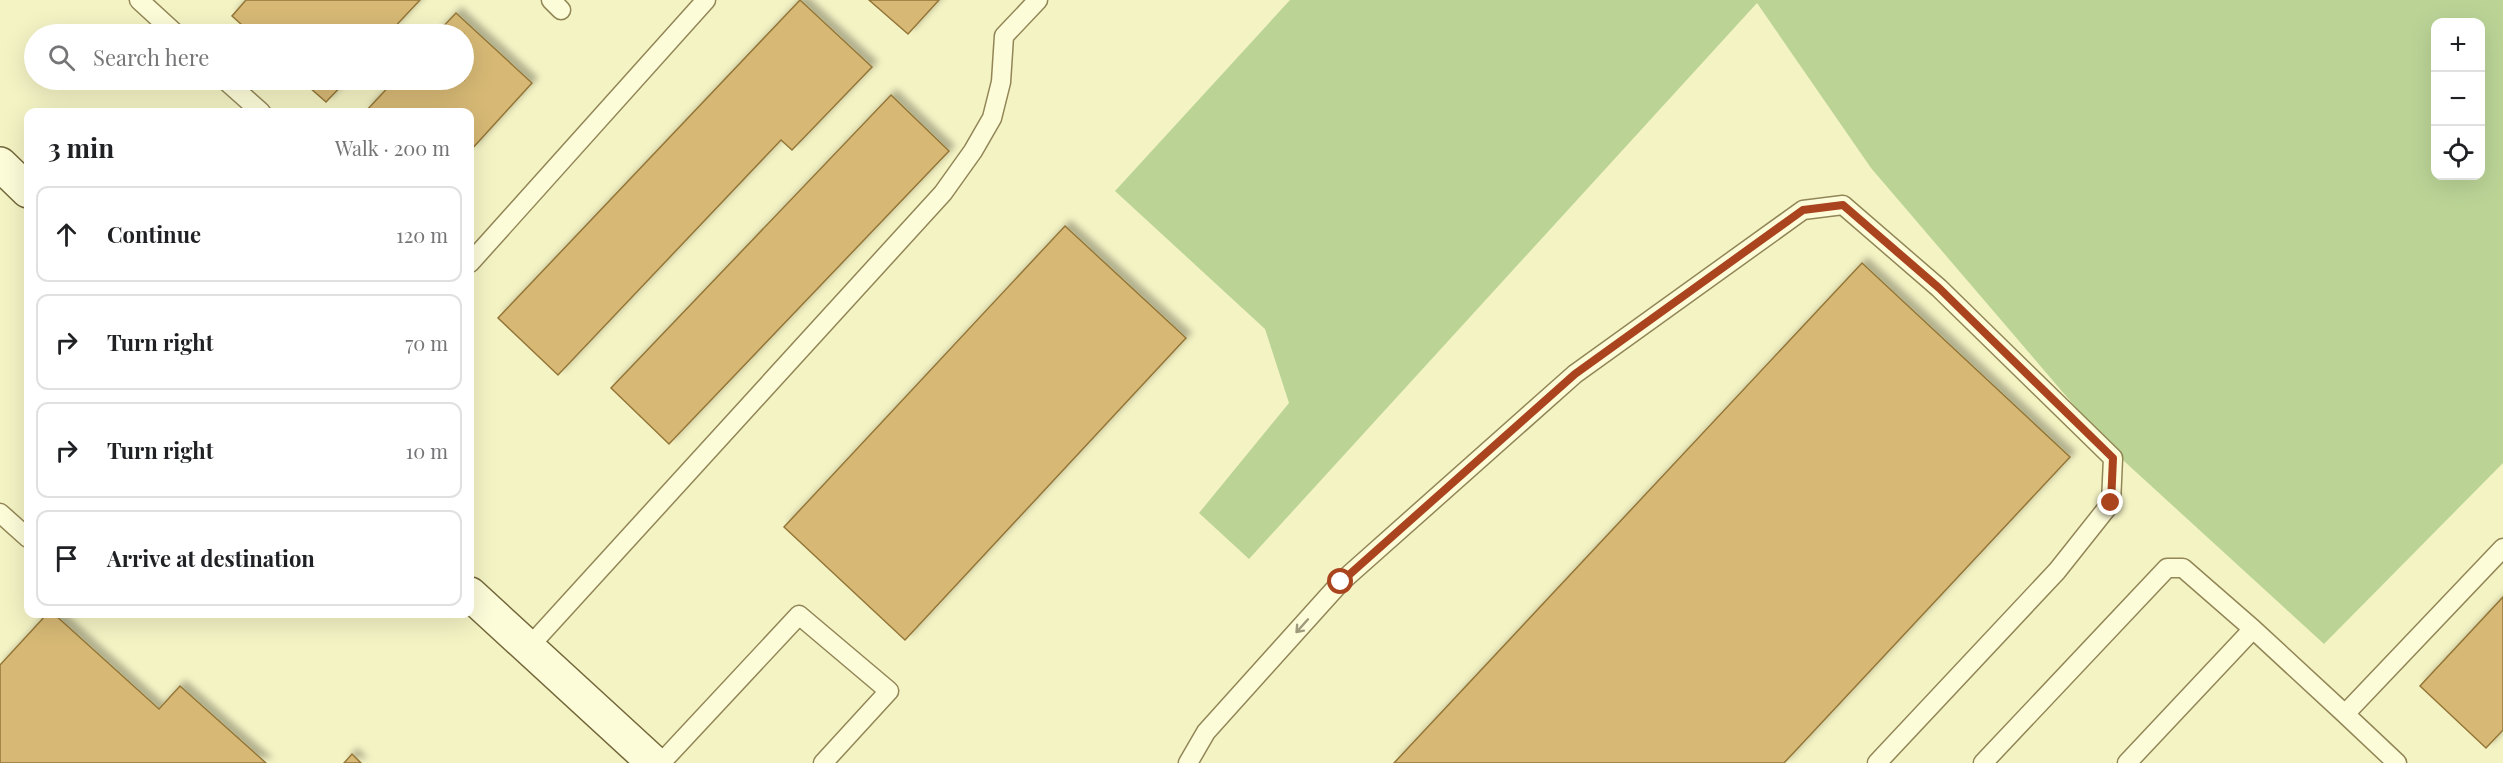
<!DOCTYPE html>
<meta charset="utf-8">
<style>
body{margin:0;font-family:"Playfair Display",serif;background:#f6f6f6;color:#202124}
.controls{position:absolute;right:18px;top:18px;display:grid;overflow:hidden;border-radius:12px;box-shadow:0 6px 24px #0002}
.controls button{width:54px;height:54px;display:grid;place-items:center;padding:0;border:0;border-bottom:2px solid #e0e0e0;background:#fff;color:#202124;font:30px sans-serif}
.stop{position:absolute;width:18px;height:18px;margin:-14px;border:4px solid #a9441f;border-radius:50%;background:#fff}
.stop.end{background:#a9441f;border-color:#fff;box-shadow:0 2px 6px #0008}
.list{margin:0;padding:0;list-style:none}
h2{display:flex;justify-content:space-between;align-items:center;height:78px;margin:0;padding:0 24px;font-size:26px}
h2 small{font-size:20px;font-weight:400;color:#757577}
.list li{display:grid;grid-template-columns:39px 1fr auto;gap:18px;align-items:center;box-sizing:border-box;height:96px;margin:0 12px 12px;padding:0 12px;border:2px solid #e0e0e0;border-radius:12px}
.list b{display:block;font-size:22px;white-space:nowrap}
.list em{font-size:20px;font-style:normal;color:#757577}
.icon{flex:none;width:33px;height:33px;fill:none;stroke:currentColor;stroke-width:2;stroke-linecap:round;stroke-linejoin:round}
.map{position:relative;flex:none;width:2503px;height:763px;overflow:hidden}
.search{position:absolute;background:#fff;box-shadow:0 6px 24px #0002;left:24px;top:24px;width:450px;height:66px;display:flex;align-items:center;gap:15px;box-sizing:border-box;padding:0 21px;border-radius:33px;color:#757577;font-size:22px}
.panel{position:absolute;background:#fff;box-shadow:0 6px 24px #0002;left:24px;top:108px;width:450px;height:510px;border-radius:12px}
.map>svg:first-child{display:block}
</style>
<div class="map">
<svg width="2503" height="763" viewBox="0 0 2503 763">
<defs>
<filter id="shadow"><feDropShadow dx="5.5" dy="-5.5" stdDeviation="3" flood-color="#0004"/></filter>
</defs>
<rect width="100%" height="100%" fill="#f4f3c4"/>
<path fill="#bbd496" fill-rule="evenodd" d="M1290,0H2503V463L2324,644L2113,451L1871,168L1757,3L1249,559L1199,513L1289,403L1265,329L1115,191ZM2436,22H2480V176H2436Z"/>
<path fill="#d7b975" stroke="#947739" stroke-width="1.5" filter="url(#shadow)" d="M246,0H420L388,34H252L232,16Z
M800,0L872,67L792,150L781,140L558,375L498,318Z
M869,0H939L908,34Z
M456,13L532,83L470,151V112H365L395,80H464V34H436Z
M301,80H347L326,102Z
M891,95L949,151L669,444L611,388Z
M1065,226L1186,338L905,640L784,527Z
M1862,263L2070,457L1784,763H1394Z
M2503,597V730L2486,748L2420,686Z
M47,614H54L159,709L180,686L266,763H0V665Z
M352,754L361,763H344Z"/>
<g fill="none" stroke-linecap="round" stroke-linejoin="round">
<g stroke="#928657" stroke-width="21">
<path id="service" d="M139,0L176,34
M551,0L561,10
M225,80L261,112
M470,263L706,0
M0,513L28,538
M2253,629L2345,714
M528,648L943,193L973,151L992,118L1001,82L1004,36L1038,0
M661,763L799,615L889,691L823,763
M1188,763L1206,732L1341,582L1575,374L1803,210L1843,205L1939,288L2113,458L2111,503L2057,571L1877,763
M1983,763L2167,568H2183L2253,629L2127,763
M2397,763L2345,714L2503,548"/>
</g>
<g stroke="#73673a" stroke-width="36">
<path id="secondary" d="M0,164L28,191
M470,594L654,763"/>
</g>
<use href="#service" stroke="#fdfcd9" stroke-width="18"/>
<use href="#secondary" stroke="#fdfcd9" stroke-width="33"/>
</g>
<defs><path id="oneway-shaft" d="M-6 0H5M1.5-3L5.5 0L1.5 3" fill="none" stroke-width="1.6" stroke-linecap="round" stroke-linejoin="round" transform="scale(1.5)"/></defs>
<use stroke="#9e9a7b" href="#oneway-shaft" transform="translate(1302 626) rotate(132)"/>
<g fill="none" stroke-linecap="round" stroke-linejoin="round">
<path stroke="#a9441f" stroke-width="8" d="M1341,582L1575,374L1803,210L1843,205L1939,288L2113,458L2111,503"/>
</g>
</svg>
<div class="controls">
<button>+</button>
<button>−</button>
<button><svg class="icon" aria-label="locate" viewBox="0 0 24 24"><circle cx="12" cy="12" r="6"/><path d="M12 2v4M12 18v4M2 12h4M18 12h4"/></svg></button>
</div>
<div class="stop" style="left:1341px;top:582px"></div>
<div class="stop end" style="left:2111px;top:503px"></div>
<div class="search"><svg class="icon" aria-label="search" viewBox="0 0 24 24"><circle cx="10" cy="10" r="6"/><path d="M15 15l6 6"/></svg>Search here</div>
<section class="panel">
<h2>3 min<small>Walk · 200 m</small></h2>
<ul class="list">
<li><svg class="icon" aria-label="ahead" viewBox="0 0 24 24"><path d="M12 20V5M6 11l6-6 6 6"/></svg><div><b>Continue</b></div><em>120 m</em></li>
<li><svg class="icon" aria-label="right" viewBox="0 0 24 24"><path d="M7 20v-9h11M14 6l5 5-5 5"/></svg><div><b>Turn right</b></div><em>70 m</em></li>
<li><svg class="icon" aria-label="right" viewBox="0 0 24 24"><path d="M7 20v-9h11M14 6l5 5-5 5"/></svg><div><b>Turn right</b></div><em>10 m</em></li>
<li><svg class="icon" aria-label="arrive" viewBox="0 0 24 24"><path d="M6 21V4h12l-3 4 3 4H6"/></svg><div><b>Arrive at destination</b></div></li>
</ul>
</section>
</div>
